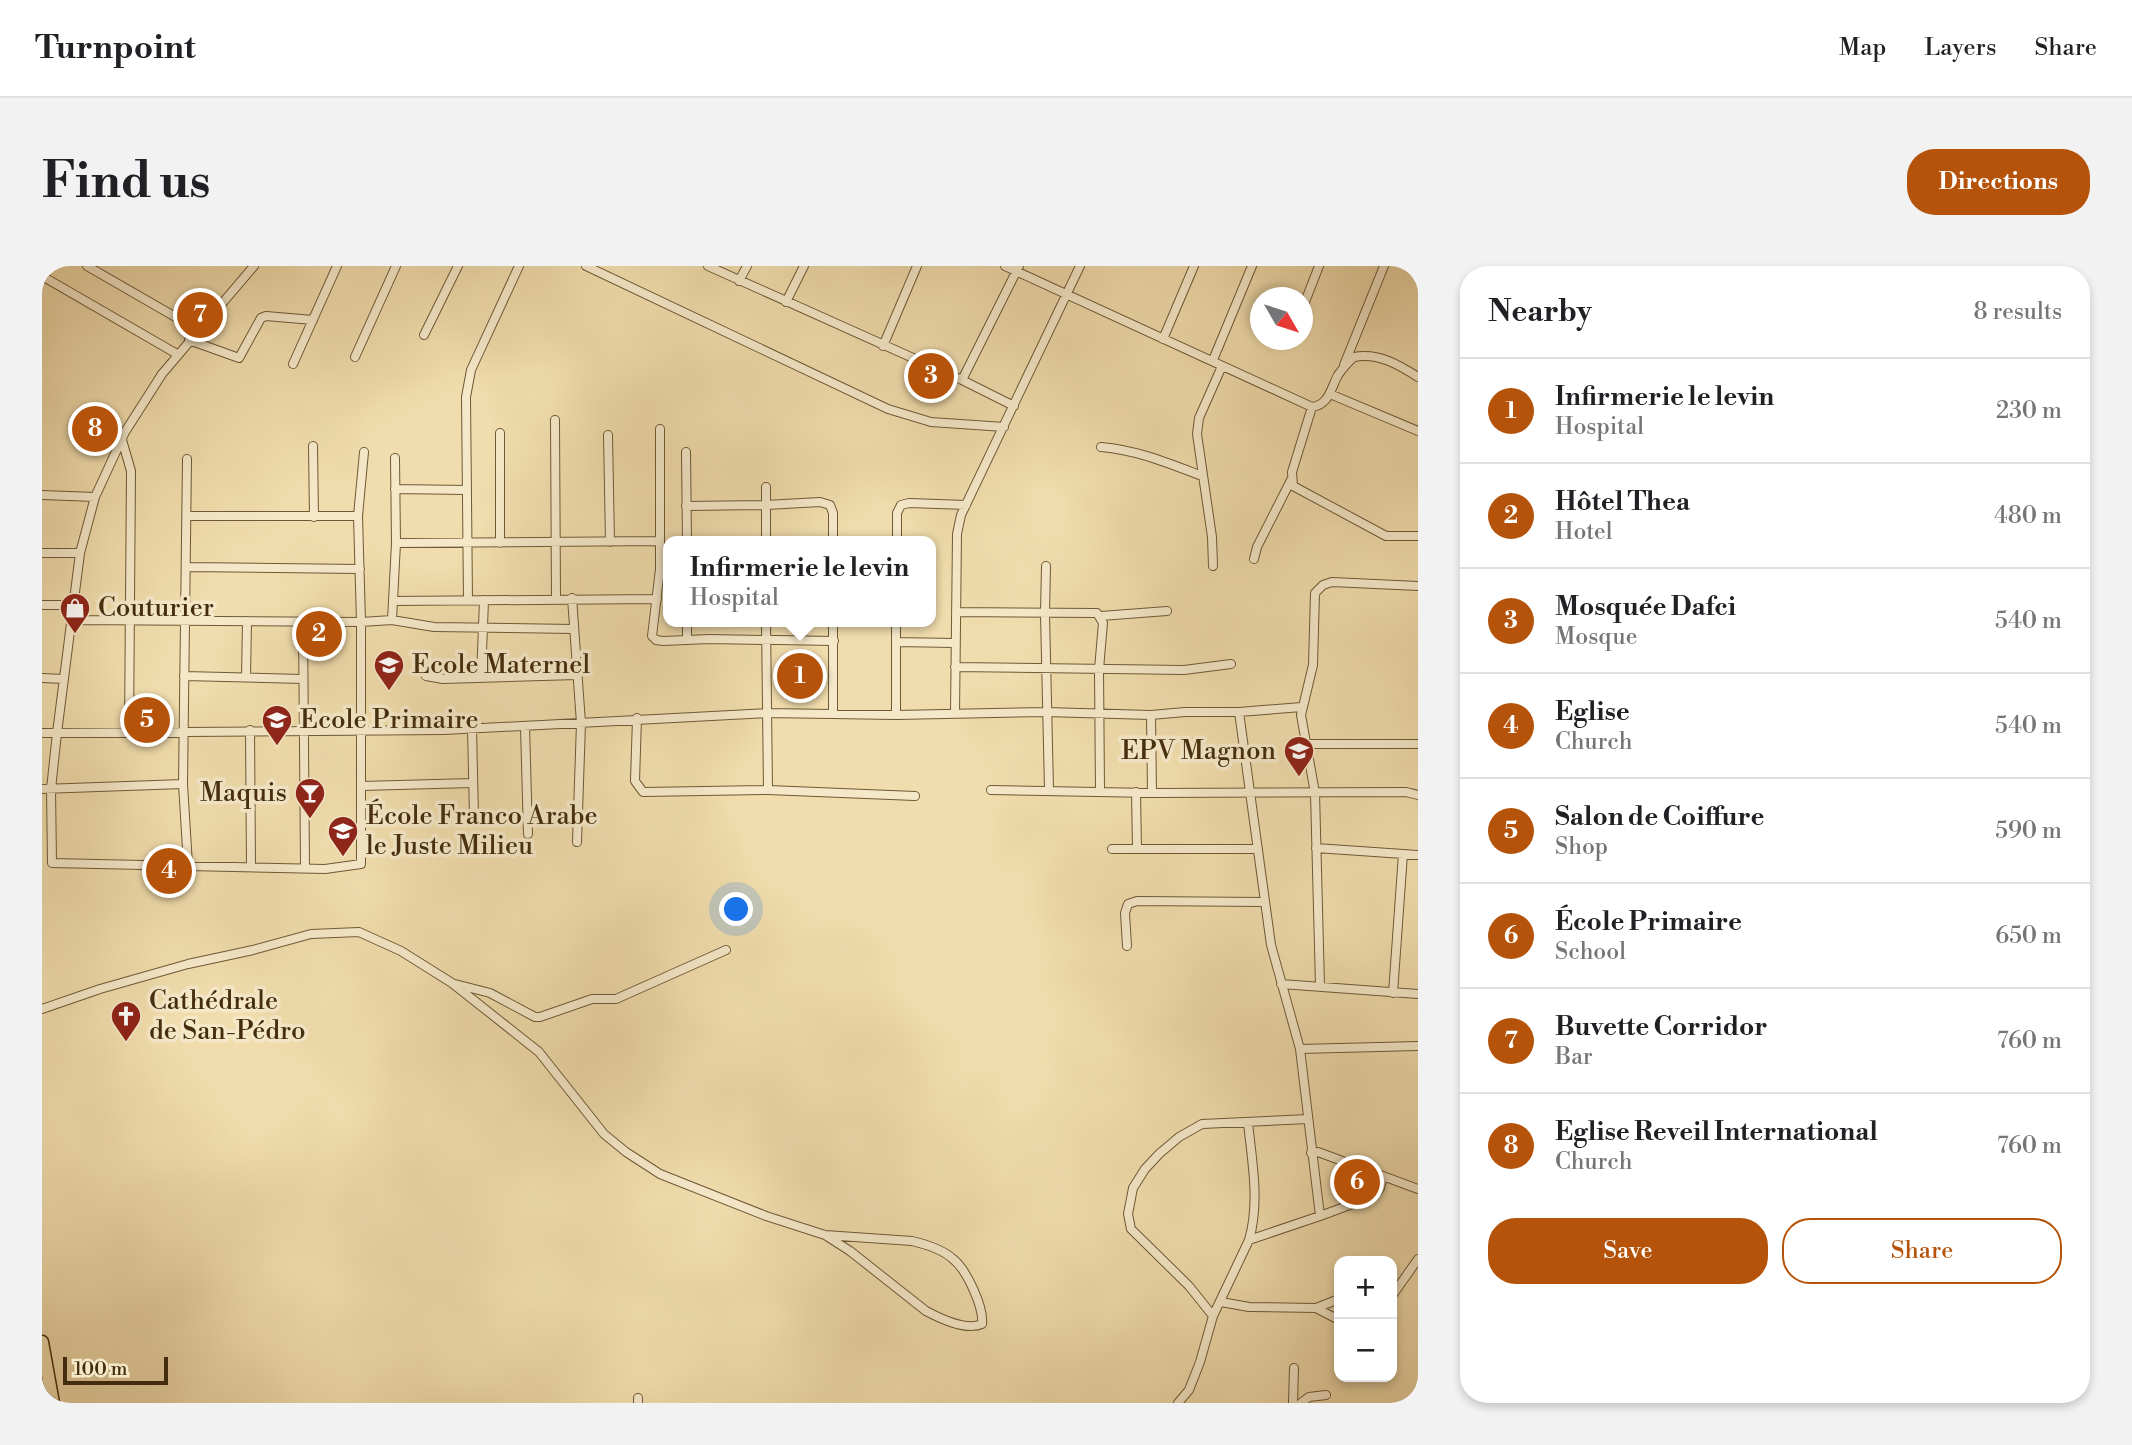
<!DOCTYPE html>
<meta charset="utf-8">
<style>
body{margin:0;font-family:"Libre Bodoni",serif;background:#f2f2f2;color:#202124}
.controls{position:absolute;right:21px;bottom:21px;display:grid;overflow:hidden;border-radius:14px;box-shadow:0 4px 10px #0003}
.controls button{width:63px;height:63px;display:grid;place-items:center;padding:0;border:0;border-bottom:2px solid #e0e0e0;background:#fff;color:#202124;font:35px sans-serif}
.compass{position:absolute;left:1208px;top:21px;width:63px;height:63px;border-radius:50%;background:#fff;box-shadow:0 4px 10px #0003;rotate:129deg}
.scale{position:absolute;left:21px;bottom:18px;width:105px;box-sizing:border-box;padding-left:7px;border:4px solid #442d0e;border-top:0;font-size:19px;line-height:24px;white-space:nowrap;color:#442d0e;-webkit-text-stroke:5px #f5e8c9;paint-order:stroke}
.you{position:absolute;left:695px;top:644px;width:24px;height:24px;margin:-18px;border:5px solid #fff;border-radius:50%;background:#1a73e8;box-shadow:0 0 0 10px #1a73e833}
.badge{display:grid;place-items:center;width:46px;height:46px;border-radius:50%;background:#b45309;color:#fff;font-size:23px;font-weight:700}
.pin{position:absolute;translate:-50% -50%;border:4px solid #fff;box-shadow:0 2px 7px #0006}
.popup{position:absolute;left:621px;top:270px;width:273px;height:91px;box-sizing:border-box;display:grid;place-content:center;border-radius:14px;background:#fff;filter:drop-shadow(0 2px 5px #0005);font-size:23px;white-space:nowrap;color:#757577}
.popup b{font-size:26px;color:#202124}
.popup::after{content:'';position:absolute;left:50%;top:100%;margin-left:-14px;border:14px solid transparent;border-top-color:#fff}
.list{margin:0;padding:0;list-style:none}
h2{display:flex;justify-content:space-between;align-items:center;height:91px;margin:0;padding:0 28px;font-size:30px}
h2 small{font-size:23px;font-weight:400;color:#757577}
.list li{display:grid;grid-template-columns:46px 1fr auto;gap:21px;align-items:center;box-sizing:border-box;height:105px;padding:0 28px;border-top:2px solid #e0e0e0}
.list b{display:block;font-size:26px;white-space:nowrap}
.list p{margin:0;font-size:23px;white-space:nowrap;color:#757577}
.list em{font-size:23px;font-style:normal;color:#757577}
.actions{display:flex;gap:14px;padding:21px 28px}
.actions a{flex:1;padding:16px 0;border:2px solid #b45309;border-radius:28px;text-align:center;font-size:24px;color:#b45309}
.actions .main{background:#b45309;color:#fff}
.map{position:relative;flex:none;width:1376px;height:1137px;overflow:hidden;border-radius:28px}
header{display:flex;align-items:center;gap:42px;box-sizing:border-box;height:98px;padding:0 35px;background:#fff;border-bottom:2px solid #e0e0e0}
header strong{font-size:33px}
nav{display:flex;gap:38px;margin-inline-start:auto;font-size:24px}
.intro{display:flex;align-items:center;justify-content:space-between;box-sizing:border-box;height:168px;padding:0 42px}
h1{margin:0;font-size:49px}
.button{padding:18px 32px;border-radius:28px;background:#b45309;color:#fff;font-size:24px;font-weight:700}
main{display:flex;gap:42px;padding:0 42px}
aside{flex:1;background:#fff;border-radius:28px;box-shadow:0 4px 10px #0003}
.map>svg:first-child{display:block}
</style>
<header>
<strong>Turnpoint</strong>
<nav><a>Map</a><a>Layers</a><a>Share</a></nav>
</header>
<div class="intro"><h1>Find us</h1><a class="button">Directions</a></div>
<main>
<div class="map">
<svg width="1376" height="1137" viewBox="0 0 1376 1137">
<rect width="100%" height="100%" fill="#f0dcac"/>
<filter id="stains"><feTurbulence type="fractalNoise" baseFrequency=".00286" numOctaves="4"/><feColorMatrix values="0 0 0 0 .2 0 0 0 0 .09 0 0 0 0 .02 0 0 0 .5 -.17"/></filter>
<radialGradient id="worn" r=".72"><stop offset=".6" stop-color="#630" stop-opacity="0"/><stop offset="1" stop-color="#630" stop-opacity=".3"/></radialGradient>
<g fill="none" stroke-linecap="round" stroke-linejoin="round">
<g stroke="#6f5936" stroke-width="10">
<path id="street" d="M45,0L156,64
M212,0L120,108L83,166L53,231L38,287L15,467L9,523L10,597L283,603L319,598V356L316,250L322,186
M544,0L846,143L889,156L962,161
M666,0L920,114L972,140
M963,0L1270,141C1287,139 1289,122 1296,109C1301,102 1306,96 1312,91C1336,86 1357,99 1376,111
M1367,0L1376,4
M0,10L135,88
M697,15L705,0
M744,36L762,0
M1261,41L1277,0
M382,69L416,0
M1121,73L1152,0
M147,74L197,92L219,52L224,50L271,54
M841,80L875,0
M313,91L354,0
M1171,94L1210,0
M251,98L295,0
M1302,99L1342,0
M920,114L977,0
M1288,128L1376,165
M1270,141L1250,206L1251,220L1344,270H1376
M513,154L514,332
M618,163V303L610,370L614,374L621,375L667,373L792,375
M566,169L568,276
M80,174L89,205L87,466
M271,180L272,251
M1059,181C1095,184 1126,197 1160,210
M644,186L645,275
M145,193L141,518L146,599
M724,221V275
M353,223L425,224
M0,229L53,231
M644,240L724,239L778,236L788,239L791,247V275
M145,250H316
M855,275V247L859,239L867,237L924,239
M354,277L617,275
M458,277V167
M0,287H38
M1212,293L1215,281L1250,212
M1004,300L1003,348L1007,523
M1171,300L1170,271L1155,168L1157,152L1180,100
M144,301L318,303
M530,332L539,457L535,576
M426,334L424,131L429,104L477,0
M351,335L615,333
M0,339H32
M914,346L1055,347L1061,357L1057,403L1058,525
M1059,350L1125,345
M30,354L319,356L350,354L392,361L532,363
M350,354L354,277L353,192
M261,356L263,601
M724,356L726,524L873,530
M645,374V356
M854,376L913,377
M913,401L1142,404L1189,398
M142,410L261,413
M384,410L401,413L535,409
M204,411L205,355
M0,412L22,413
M439,412L442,334
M1197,446L1229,679L1258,783
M791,448V356
M913,448L915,268L919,249L1038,0
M854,449V356
M1109,449L1143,446H1197L1260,441
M595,452L593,515L601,526L726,524
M483,461L486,568
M430,462L432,550
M208,464L209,601
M0,467L402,464L726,447L854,449L1004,446L1109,449L1110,527L1364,526L1376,529
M1264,478H1376
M319,520L431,517
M0,523L141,518
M949,524L1110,527
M1094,526L1095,583
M1274,582L1376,589
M1070,583H1216
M1085,680L1083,647L1086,638L1095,635L1223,636
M413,718L448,727L493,751H498L550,733H574L684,684
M1239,718L1376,728
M1278,720L1273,527L1259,449L1271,399L1273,327L1281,319L1290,316L1376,320
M1351,727L1361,588
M0,743L58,723L146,698L211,684L269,668L317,666L359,685L410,717L497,786L562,868L584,886L618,908L724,950L783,969L870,975C883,978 901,984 911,993C925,1004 942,1042 940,1058C925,1065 899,1053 884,1045L808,985L783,969
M1206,857C1210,895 1218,937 1207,974
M1269,887L1276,886L1376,923
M1341,910L1338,922L1332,930L1278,950L1258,783L1376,780
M1350,1030L1376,993
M1179,1036L1207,1041L1274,1042L1297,1054
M1274,1042L1297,1033
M1171,1050L1147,1020L1089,963L1086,948L1091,922L1103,903L1117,888L1137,871L1160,858L1266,853
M596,1137V1132
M1136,1137L1147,1124L1158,1096L1171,1050L1207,974L1278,950
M1251,1137L1252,1102
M1259,1137L1267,1131L1284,1129"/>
</g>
<g stroke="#442d0e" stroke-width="15">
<path id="primary" d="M0,1076L11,1137
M0,1132L1,1137"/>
</g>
<use href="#street" stroke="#f5e8c9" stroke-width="8"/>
<use href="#primary" stroke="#f0dcac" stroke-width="12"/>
</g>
<defs>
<g id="shop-pin" transform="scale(1.575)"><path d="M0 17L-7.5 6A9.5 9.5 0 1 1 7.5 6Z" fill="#8f2418" stroke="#f5e8c9"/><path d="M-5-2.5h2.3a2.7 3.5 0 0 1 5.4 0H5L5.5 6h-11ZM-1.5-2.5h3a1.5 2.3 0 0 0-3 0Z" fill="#fff"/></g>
<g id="school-pin" transform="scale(1.575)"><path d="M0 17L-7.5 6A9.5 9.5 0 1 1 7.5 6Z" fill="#8f2418" stroke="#f5e8c9"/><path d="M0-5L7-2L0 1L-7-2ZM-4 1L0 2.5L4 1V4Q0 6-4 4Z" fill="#fff"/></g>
<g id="bar-pin" transform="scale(1.575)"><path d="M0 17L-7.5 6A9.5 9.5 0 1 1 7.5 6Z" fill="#8f2418" stroke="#f5e8c9"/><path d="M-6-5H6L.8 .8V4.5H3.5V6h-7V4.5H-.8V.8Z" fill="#fff"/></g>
<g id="church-pin" transform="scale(1.575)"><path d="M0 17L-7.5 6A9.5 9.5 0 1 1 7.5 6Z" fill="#8f2418" stroke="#f5e8c9"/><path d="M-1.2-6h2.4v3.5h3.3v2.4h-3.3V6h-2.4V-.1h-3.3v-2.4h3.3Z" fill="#fff"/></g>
</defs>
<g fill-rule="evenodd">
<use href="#shop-pin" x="33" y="342"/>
<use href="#school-pin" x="347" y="399"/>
<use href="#school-pin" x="235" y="454"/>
<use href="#school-pin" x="1257" y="485"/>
<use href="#bar-pin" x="268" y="527"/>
<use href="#school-pin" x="301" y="565"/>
<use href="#church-pin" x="84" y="750"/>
</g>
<g text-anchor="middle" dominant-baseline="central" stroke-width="7" stroke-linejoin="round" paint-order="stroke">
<g font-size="26" fill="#442d0e" stroke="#f5e8c9" text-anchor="start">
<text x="56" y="342">Couturier</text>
<text x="370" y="399">Ecole Maternel</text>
<text x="258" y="454">Ecole Primaire</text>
<text x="1234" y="485" text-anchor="end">EPV Magnon</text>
<text x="245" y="527" text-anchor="end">Maquis</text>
<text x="324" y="550">École Franco Arabe<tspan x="324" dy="30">le Juste Milieu</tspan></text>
<text x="107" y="735">Cathédrale<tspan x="107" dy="30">de San-Pédro</tspan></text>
</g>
</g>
<rect width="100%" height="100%" filter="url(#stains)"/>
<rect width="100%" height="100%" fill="url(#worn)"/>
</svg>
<div class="controls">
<button>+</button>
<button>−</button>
</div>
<svg class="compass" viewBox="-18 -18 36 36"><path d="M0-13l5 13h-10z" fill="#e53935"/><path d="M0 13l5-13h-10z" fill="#757577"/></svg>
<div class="scale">100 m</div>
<div class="you"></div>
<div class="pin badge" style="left:758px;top:410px">1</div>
<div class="popup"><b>Infirmerie le levin</b>Hospital</div>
<div class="pin badge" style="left:277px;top:368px">2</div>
<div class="pin badge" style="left:889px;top:110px">3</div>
<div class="pin badge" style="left:127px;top:605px">4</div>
<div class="pin badge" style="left:105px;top:454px">5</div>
<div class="pin badge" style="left:1315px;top:916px">6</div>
<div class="pin badge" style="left:158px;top:49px">7</div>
<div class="pin badge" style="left:53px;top:163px">8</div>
</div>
<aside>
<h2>Nearby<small>8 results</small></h2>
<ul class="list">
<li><span class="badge">1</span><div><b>Infirmerie le levin</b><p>Hospital</p></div><em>230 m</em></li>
<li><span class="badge">2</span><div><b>Hôtel Thea</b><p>Hotel</p></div><em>480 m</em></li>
<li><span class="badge">3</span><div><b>Mosquée Dafci</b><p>Mosque</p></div><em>540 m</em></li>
<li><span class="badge">4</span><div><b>Eglise</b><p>Church</p></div><em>540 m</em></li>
<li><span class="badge">5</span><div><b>Salon de Coiffure</b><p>Shop</p></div><em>590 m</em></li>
<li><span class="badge">6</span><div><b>École Primaire</b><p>School</p></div><em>650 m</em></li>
<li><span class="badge">7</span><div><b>Buvette Corridor</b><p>Bar</p></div><em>760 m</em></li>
<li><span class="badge">8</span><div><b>Eglise Reveil International</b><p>Church</p></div><em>760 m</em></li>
</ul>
<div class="actions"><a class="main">Save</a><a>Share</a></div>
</aside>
</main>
